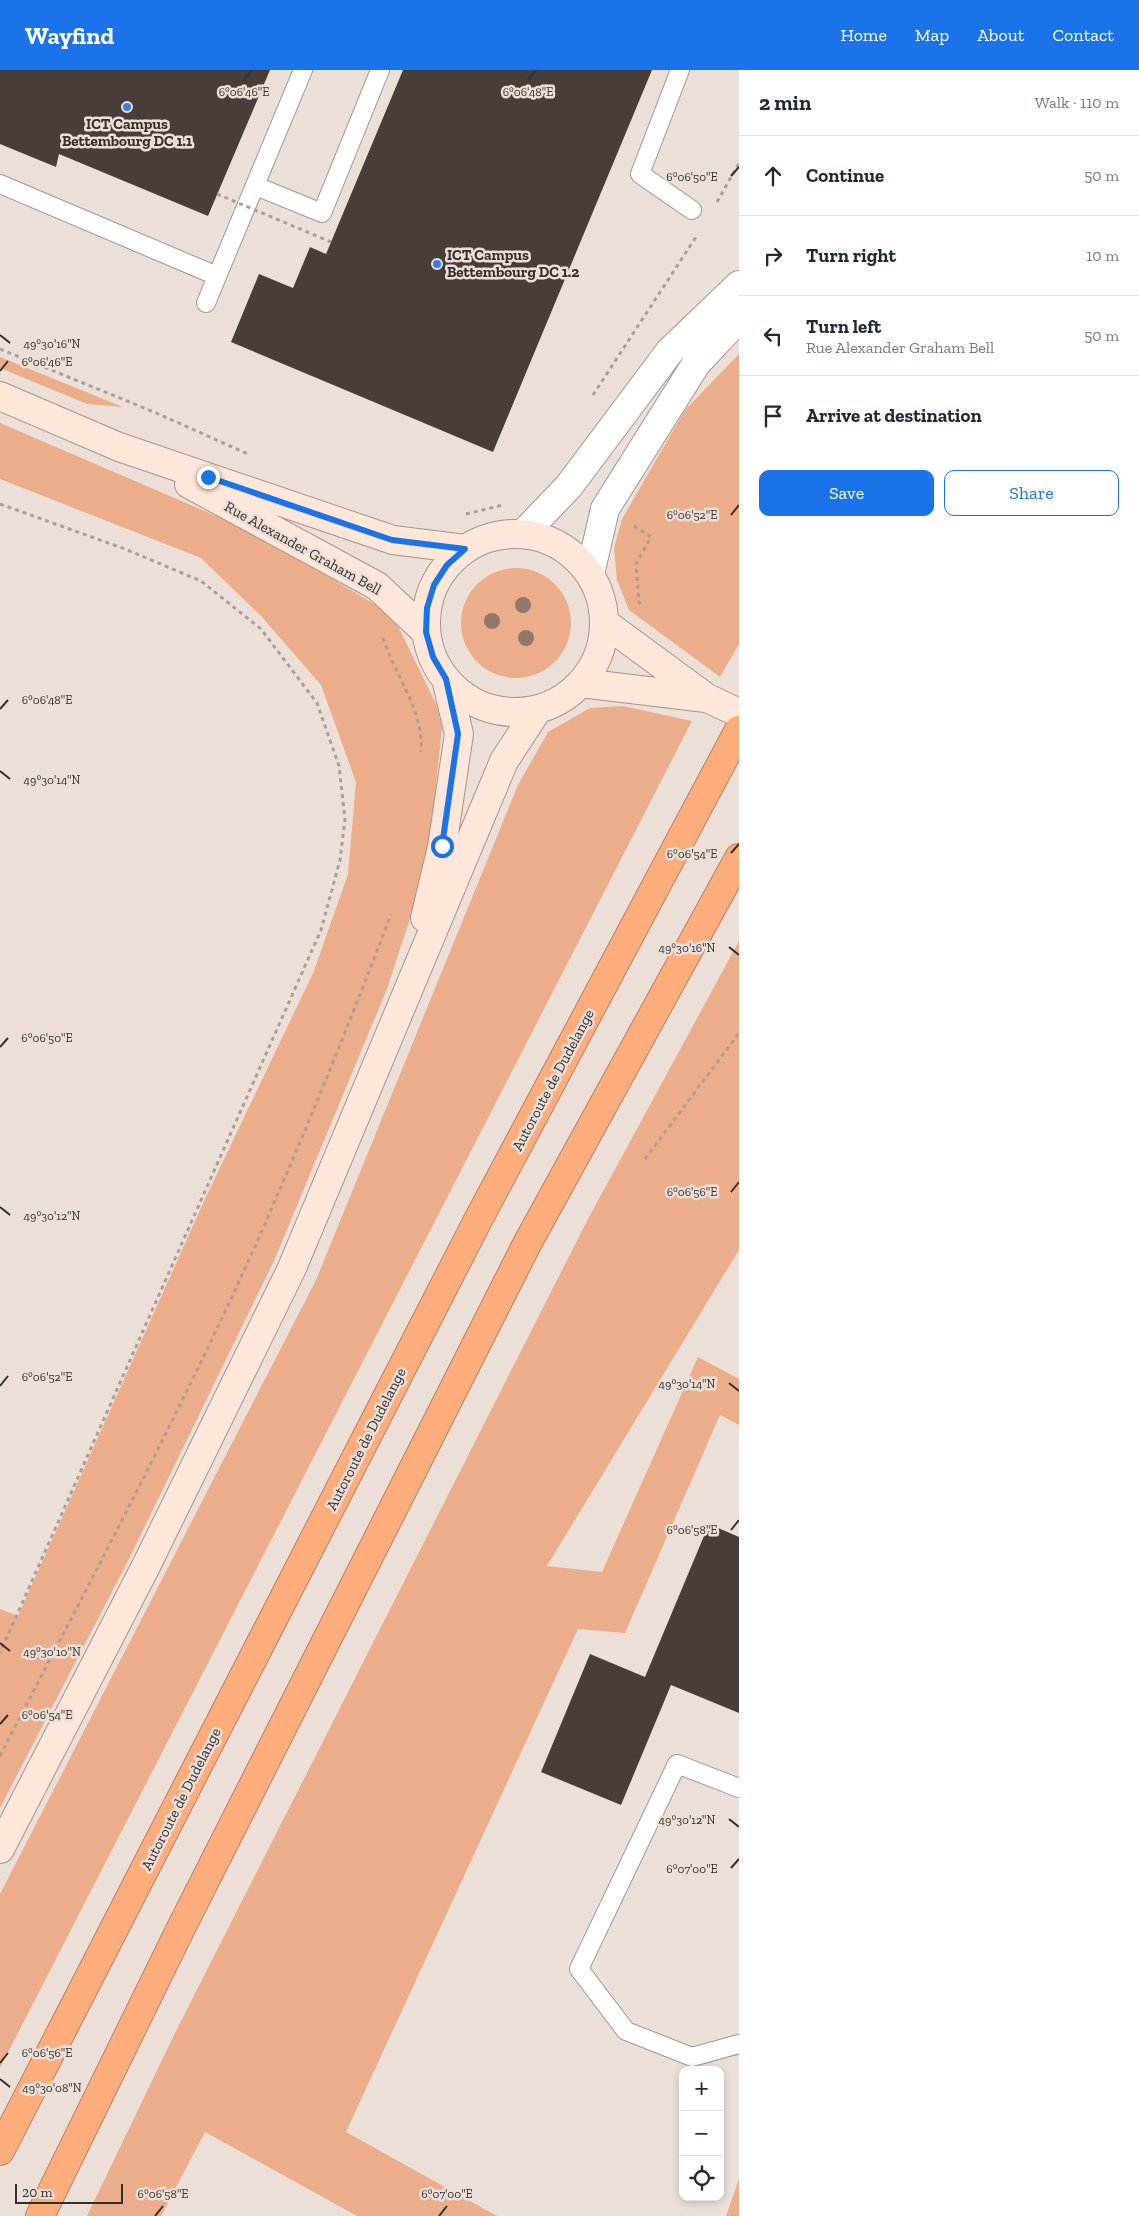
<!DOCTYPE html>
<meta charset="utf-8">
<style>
body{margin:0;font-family:"Zilla Slab",serif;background:#f6f6f7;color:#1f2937}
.controls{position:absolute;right:15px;bottom:15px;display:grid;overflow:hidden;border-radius:10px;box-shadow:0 2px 8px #0003}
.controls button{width:45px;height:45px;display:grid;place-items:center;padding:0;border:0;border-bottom:1px solid #e0e1e3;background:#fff;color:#1f2937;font:25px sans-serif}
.scale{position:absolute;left:15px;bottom:12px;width:108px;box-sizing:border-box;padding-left:5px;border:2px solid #342f2c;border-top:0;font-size:14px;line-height:18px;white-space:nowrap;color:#342f2c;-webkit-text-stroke:4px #ecdfd8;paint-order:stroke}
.stop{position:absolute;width:15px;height:15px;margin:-11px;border:4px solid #1a73e8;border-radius:50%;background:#fff}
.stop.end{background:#1a73e8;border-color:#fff;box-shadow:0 1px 5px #0008}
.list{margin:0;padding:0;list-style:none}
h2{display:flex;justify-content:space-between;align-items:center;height:65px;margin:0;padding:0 20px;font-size:21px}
h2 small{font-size:16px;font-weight:400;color:#747a83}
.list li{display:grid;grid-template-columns:32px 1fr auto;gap:15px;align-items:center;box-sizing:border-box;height:80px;padding:0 20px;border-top:1px solid #e0e1e3}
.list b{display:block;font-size:19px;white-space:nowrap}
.list p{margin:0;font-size:16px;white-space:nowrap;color:#747a83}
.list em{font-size:16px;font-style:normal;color:#747a83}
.actions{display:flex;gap:10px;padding:15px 20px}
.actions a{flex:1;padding:11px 0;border:1px solid #1a73e8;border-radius:10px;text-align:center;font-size:18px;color:#1a73e8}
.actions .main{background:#1a73e8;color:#fff}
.icon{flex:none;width:28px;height:28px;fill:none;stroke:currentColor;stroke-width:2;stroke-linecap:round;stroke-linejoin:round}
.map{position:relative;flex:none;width:739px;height:2146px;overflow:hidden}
header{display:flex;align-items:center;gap:30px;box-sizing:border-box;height:70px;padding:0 25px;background:#1a73e8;color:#fff}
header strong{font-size:24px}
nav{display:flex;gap:28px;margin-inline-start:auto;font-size:18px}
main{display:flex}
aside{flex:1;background:#fff}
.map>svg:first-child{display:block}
</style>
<header>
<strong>Wayfind</strong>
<nav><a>Home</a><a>Map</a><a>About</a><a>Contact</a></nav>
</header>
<main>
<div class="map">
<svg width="739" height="2146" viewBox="0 0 739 2146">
<rect width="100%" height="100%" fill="#ecdfd8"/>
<path fill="#ecae8a" d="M739,284V574L720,607L629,540L617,510L614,478L622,449L685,340Z
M0,287L123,337L87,334L0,298Z
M0,353L249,460L371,532L387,543L399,558L437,636L442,658L431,763L420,818L387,919L274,1191L129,1489L0,1738V1539L18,1546L204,1131L314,901L348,804L356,712L321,615L262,547L201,488L0,409Z
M461 553a55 55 0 1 1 110 0a55 55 0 1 1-110 0Z
M623,636L692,651L0,1998V1824L316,1210L518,715L548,662L590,638Z
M739,871V1180L547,1496L602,1502L698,1287L739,1309V1355L720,1345L625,1563L578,1559L346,2062L497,2146H357L205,2062L161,2146H87L175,1963L588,1149Z
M739,2109V2146H726Z"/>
<path fill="#483e39" d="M0,0H270L208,146L59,84L56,97L0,74Z
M403,0H652L493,382L231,272L259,204L293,218L310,177L326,184Z
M709,1454L739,1467V1643L671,1615L621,1735L541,1702L590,1584L645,1607Z"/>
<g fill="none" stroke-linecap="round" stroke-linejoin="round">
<g stroke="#a1958f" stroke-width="20">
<path id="service" d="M680,0L640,104L692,140
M0,114L217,206
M256,116L322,143L380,0
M206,233L303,0
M739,1718L677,1694L579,1899L626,1961L692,1987L739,1974"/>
</g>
<g stroke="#a1958f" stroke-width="30">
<path id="minor" d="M523,464L569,416L670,281L739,215
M590,504L605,439L696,294L737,250L739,244"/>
</g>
<g stroke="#a1958f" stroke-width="30">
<path id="secondary" d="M0,326L119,377L393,470L465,479
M189,414L377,516L426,562
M426 553a89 89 0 1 1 178 0a89 89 0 1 1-178 0Z
M605,553L707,628L739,643
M581,613L706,628
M425,848L442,777L459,664L446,609
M0,1779L146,1496L292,1198L504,691L538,639"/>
</g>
<g stroke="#b78060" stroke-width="30">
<path id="motorway" d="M0,2081L478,1150L739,660
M40,2146L181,1858L528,1172L739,788"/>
</g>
<path stroke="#a99f99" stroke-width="3" stroke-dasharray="4 4" stroke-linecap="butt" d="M717,132L739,93
M0,279L154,342L248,384
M593,325L696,167
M0,434L125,479L201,511L261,559L317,633L339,696L345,749L340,790L321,860L0,1583
M466,444L503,435
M634,456L651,467L636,494L639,532L642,537
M383,568C395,606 424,640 421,682
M645,1089L739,963
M0,1686C86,1519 175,1353 253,1181C302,1070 348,958 391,844"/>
<use href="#service" stroke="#fff" stroke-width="18"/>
<use href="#minor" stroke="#fff" stroke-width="28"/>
<use href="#secondary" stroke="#fee6d8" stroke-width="28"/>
<use href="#motorway" stroke="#fdac7c" stroke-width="28"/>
<path stroke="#a99f99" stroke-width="3" stroke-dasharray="4 4" stroke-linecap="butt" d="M217,124L331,172"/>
</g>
<g fill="#90796a">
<circle cx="523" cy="535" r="8"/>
<circle cx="492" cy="551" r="8"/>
<circle cx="526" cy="568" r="8"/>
</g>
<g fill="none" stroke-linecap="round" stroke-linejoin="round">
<path stroke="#1a73e8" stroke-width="6" d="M208,407L392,470L465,479L447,495L434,515L427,538L426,562L433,587L446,609L458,664L442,776"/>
</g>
<path fill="none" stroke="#342f2c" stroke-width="2" d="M244,10L252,0M528,10L536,0M731,106L739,97M0,265L10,273M0,301L8,291M731,445L739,435M0,639L8,630M0,701L10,709M731,783L739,774M729,877L739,885M0,977L8,968M731,1122L739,1112M0,1137L10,1145M729,1313L739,1321M0,1316L8,1306M731,1460L739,1450M0,1573L10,1581M0,1654L8,1645M729,1749L739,1757M731,1798L739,1789M0,1993L8,1983M0,2009L10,2017M155,2146L163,2136M439,2146L447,2136"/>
<g fill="#3b7bea" stroke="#ecdfd8" stroke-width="2">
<circle cx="127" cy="37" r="5"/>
<circle cx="437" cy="194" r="5"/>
</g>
<g text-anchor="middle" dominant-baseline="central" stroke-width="5" stroke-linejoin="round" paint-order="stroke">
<g font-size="15" font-weight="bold" fill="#342f2c" stroke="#ecdfd8">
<text x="127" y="54">ICT Campus<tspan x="127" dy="17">Bettembourg DC 1.1</tspan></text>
<text x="447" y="185" text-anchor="start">ICT Campus<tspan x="447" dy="17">Bettembourg DC 1.2</tspan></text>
</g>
<g font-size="15" fill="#342f2c" stroke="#ecdfd8">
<text transform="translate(303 478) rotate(29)">Rue Alexander Graham Bell</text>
<text transform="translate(553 1010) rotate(-62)">Autoroute de Dudelange</text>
<text transform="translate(366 1369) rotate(-63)">Autoroute de Dudelange</text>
<text transform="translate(181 1729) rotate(-63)">Autoroute de Dudelange</text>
</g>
</g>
<g font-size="12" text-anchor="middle" fill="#342f2c" stroke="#ecdfd8" stroke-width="5" stroke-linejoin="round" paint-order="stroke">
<text x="244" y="26">6°06'46"E</text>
<text x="528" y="26">6°06'48"E</text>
<text x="692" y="111">6°06'50"E</text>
<text x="52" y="278">49°30'16"N</text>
<text x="47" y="296">6°06'46"E</text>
<text x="692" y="449">6°06'52"E</text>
<text x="47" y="634">6°06'48"E</text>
<text x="52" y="714">49°30'14"N</text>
<text x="692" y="788">6°06'54"E</text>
<text x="687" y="882">49°30'16"N</text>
<text x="47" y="972">6°06'50"E</text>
<text x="692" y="1126">6°06'56"E</text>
<text x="52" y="1150">49°30'12"N</text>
<text x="47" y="1311">6°06'52"E</text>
<text x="687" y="1318">49°30'14"N</text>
<text x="692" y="1464">6°06'58"E</text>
<text x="52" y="1586">49°30'10"N</text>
<text x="47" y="1649">6°06'54"E</text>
<text x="687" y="1754">49°30'12"N</text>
<text x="692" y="1803">6°07'00"E</text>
<text x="47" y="1987">6°06'56"E</text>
<text x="52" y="2022">49°30'08"N</text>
<text x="163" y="2128">6°06'58"E</text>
<text x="447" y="2128">6°07'00"E</text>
</g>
</svg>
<div class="controls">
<button>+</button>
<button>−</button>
<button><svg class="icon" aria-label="locate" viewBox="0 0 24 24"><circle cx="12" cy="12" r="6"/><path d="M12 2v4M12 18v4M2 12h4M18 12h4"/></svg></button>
</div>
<div class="scale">20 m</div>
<div class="stop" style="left:442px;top:776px"></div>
<div class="stop end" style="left:208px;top:407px"></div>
</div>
<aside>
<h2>2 min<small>Walk · 110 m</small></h2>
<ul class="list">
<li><svg class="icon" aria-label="ahead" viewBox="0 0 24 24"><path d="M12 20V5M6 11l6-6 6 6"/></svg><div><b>Continue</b></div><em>50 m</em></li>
<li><svg class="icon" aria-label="right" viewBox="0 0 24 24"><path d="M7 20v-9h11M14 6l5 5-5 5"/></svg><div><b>Turn right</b></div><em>10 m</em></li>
<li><svg class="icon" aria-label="left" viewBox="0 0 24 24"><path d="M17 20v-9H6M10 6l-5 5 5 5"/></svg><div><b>Turn left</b><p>Rue Alexander Graham Bell</p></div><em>50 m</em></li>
<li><svg class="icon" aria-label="arrive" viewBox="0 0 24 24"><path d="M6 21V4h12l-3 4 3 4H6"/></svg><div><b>Arrive at destination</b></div></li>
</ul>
<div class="actions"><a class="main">Save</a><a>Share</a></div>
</aside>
</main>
